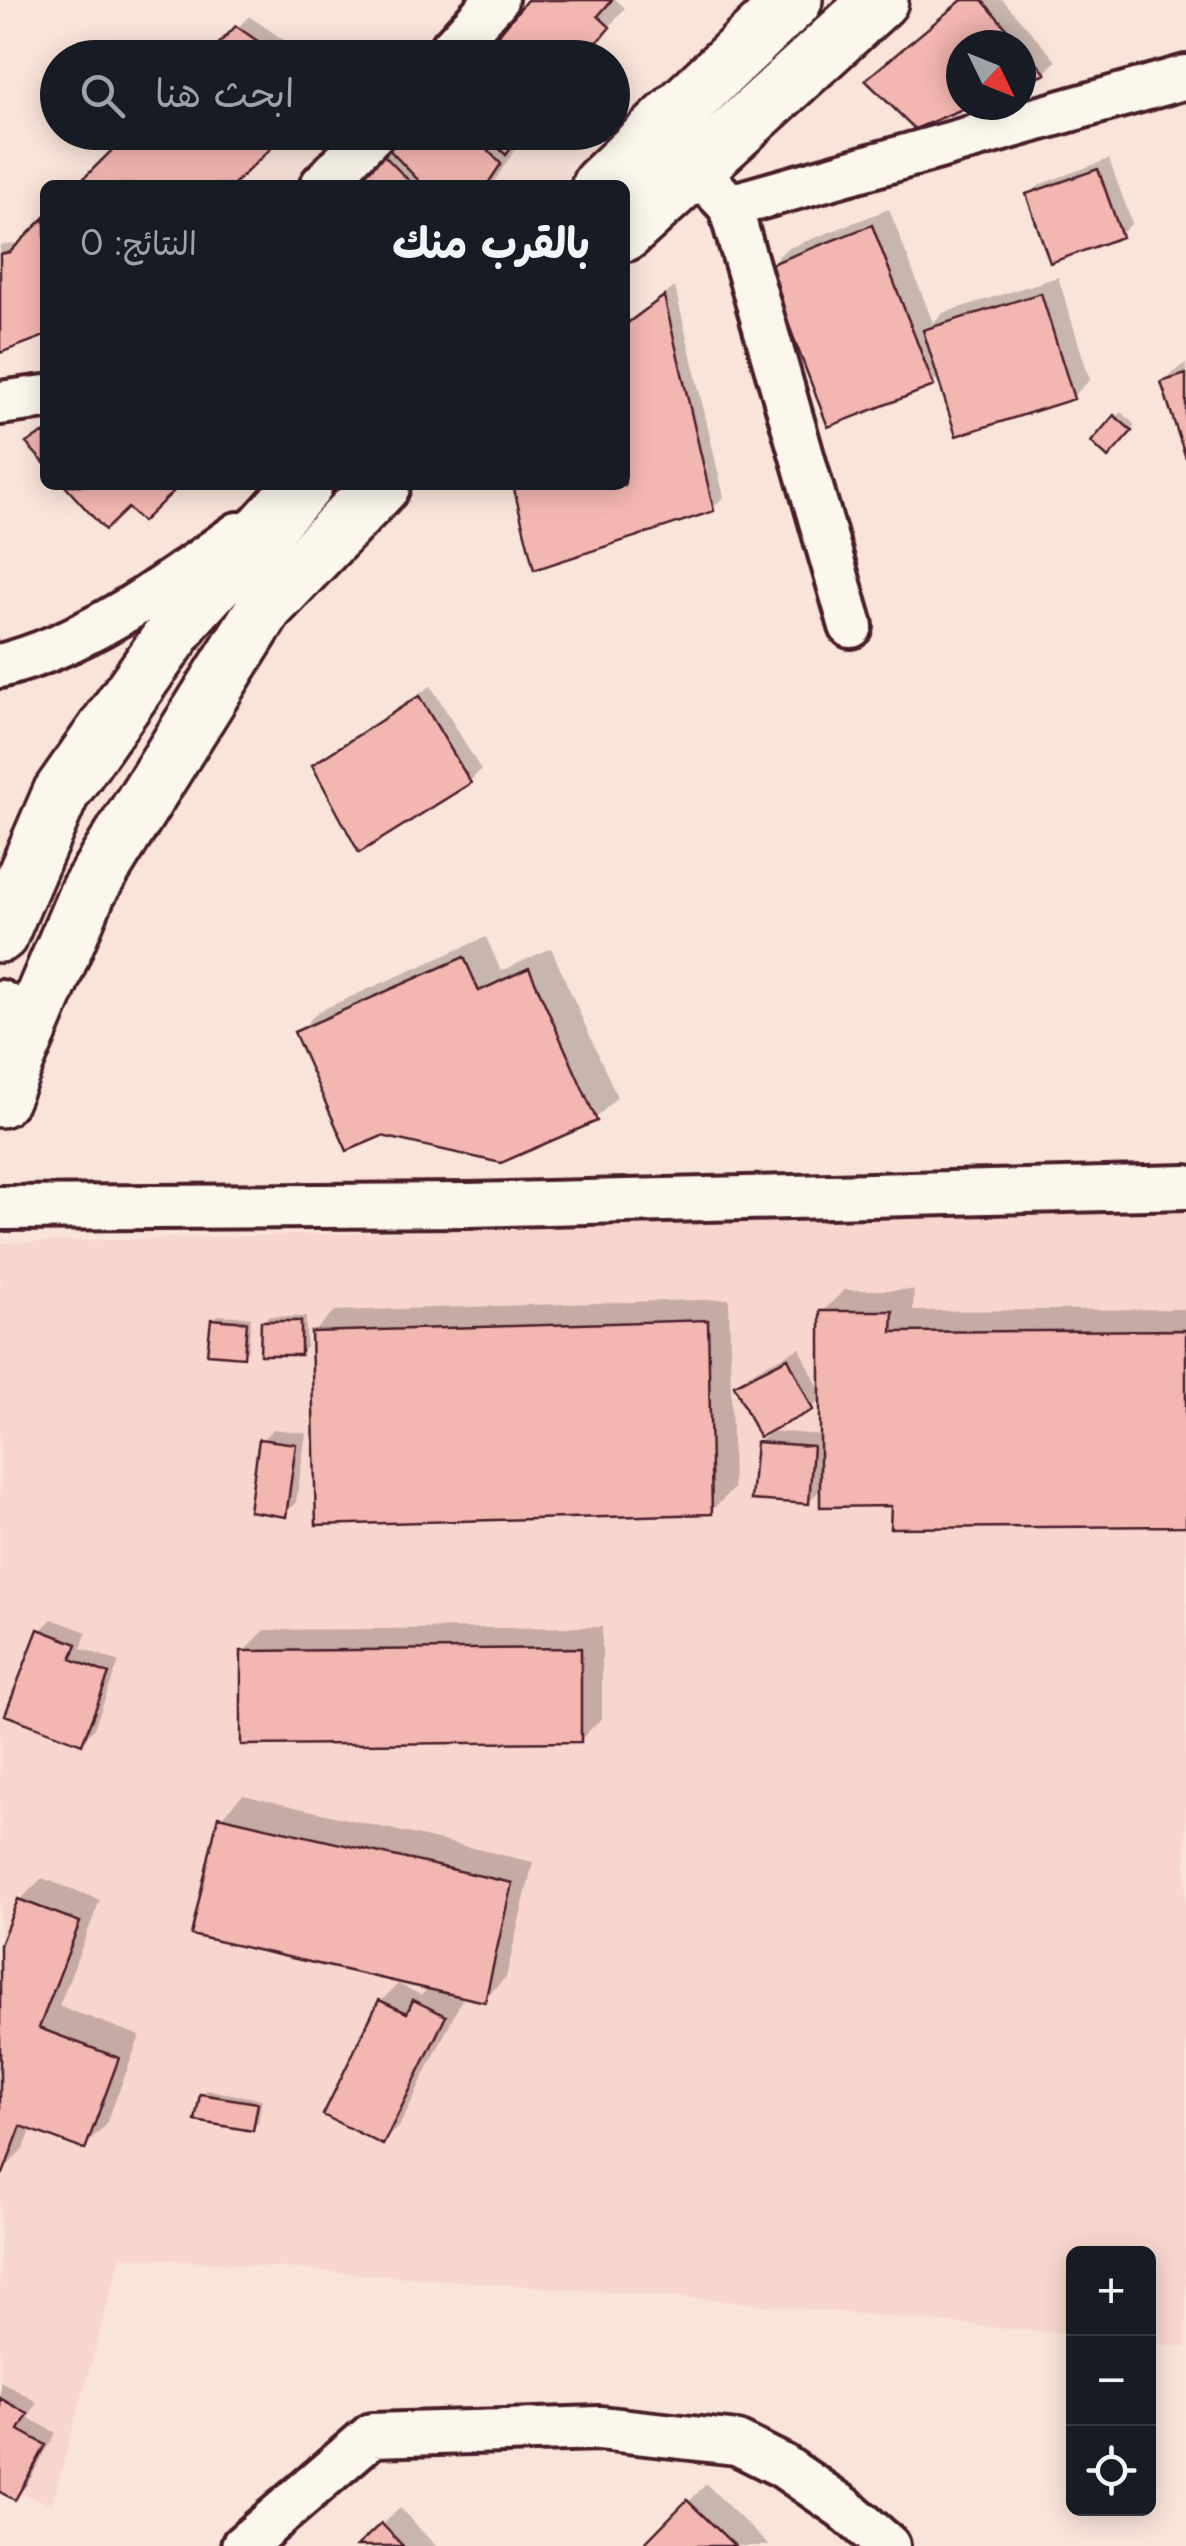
<!DOCTYPE html>
<html lang="ar">
<meta charset="utf-8">
<style>
body{margin:0;font-family:"Playpen Sans","Playpen Sans Arabic",sans-serif;background:#20242c;color:#f1f3f6;direction:rtl}
.controls{position:absolute;right:30px;bottom:30px;display:grid;overflow:hidden;border-radius:15px;box-shadow:0 5px 25px #0003}
.controls button{width:90px;height:90px;display:grid;place-items:center;padding:0;border:0;border-bottom:2px solid #363941;background:#171b24;color:#f1f3f6;font:50px sans-serif}
.compass{position:absolute;left:946px;top:30px;width:90px;height:90px;border-radius:50%;background:#171b24;box-shadow:0 5px 25px #0003;rotate:133deg}
.list{margin:0;padding:0;list-style:none}
h2{display:flex;justify-content:space-between;align-items:center;height:130px;margin:0;padding:0 40px;font-size:42px}
h2 small{font-size:32px;font-weight:400;color:#9ea1a6}
.icon{flex:none;width:55px;height:55px;fill:none;stroke:currentColor;stroke-width:2;stroke-linecap:round;stroke-linejoin:round}
.map{position:relative;flex:none;width:1186px;height:2546px;overflow:hidden;direction:ltr}
.search{position:absolute;background:#171b24;box-shadow:0 5px 25px #0003;left:40px;top:40px;width:590px;height:110px;display:flex;align-items:center;gap:25px;box-sizing:border-box;padding:0 35px;border-radius:55px;color:#9ea1a6;font-size:38px}
.panel{position:absolute;background:#171b24;box-shadow:0 5px 25px #0003;left:40px;top:180px;width:590px;height:310px;border-radius:15px;direction:rtl}
.map>svg:first-child{display:block}
</style>
<div class="map">
<svg width="1186" height="2546" viewBox="0 0 1186 2546">
<rect width="100%" height="100%" fill="#f9e4da"/>
<filter id="ink" filterUnits="userSpaceOnUse"><feTurbulence type="fractalNoise" baseFrequency=".01" numOctaves="2"/><feDisplacementMap in="SourceGraphic" scale="20" xChannelSelector="R" yChannelSelector="G"/><feConvolveMatrix kernelMatrix="1 2 1 2 8 2 1 2 1" color-interpolation-filters="sRGB"/></filter>
<g filter="url(#ink)">
<path fill="#f7d6ce" d="M1186,1210V2347L1149,2343L1148,2254H1074L1073,2335L717,2300L121,2256L52,2504L0,2487V1243Z"/>
<path fill="#0003" d="M530,0H616L625,8L584,58H480Z
M964,0H1003L1056,61L1045,72L1021,82V45H961V105H966L916,126Z
M249,16L310,58H208Z
M389,132H525L519,138L521,140L492,185H336Z
M1109,159L1132,223L1120,235L1029,195L1041,184Z
M889,209L933,323L943,313L1058,277L1090,380L1072,397L940,376L932,384L769,266L786,249Z
M45,221V333L0,350V245L24,242Z
M675,287L724,497L712,509L516,485H625V325Z
M1186,364V450L1163,383L1181,366Z
M1121,412L1135,425L1108,454L1094,442Z
M431,686L481,770L470,781L315,765L327,754Z
M486,937L501,971L551,948L617,1097L595,1119L297,1033L319,1011Z
M844,1290H914L913,1311L1186,1309V1524L893,1504L823,1487L808,1502L758,1443L770,1431L823,1435L822,1397L812,1408L737,1385L748,1374L800,1348L822,1395V1312Z
M729,1299L733,1489L711,1511L313,1333L335,1311Z
M218,1315L251,1317L248,1349L243,1354L213,1320Z
M268,1316L306,1317V1347L300,1352L263,1322Z
M273,1429L306,1433L296,1502L285,1514L262,1440Z
M52,1619L87,1632L81,1648L119,1662L93,1730L81,1741L40,1631Z
M602,1627V1718L580,1740L243,1652L265,1630Z
M243,1795L533,1862L506,1977L484,1999L453,1994L462,1999L400,2125L383,2142L381,2001L398,1984L421,1995L430,1987L221,1817Z
M42,1878L100,1900L59,2006L140,2036L106,2125L84,2147L32,2127L24,2149L2,2171L0,2170V1952L20,1900Z
M207,2090L262,2099L258,2123L252,2129L202,2095Z
M0,2381L37,2402L29,2418L56,2433L26,2486L15,2497L0,2489Z
M706,2484L769,2546H646Z
M400,2508L436,2546H360Z"/>
<path fill="#f3b7b1" stroke="#4a1f2b" stroke-width="2.5" d="M527,0H612L598,16L610,27L584,58H517L495,39Z
M962,0H982L1021,45H961V105H972L915,129L865,80Z
M236,26L282,58H205Z
M492,42L508,58H476Z
M1021,45L1046,74L1021,85Z
M130,132H288L233,185H77Z
M392,132H470L501,164L487,185H423L382,142Z
M482,132H523L506,155Z
M374,145L413,185H333Z
M1098,169L1122,237L1050,263L1026,194Z
M45,217V336L0,353V254L10,252Z
M872,225L934,386L828,427L766,266Z
M1041,293L1074,399L956,436L923,330Z
M664,296L714,511L534,570L513,485H625V325Z
M1186,374V458L1161,382Z
M1114,415L1132,431L1108,458L1091,442Z
M45,432V464L26,443Z
M64,485H168L174,491L142,522L128,508L105,530Z
M419,696L471,783L359,853L312,765Z
M464,957L479,991L529,968L597,1121L501,1163L382,1136L347,1151L294,1032Z
M820,1311H893L892,1332L1186,1330V1526L890,1528L891,1506L820,1507Z
M211,1319L247,1322L244,1357L207,1354Z
M708,1320L712,1514L316,1525L311,1332Z
M261,1321H301V1355H260Z
M788,1358L813,1410L759,1437L734,1385Z
M259,1439L296,1444L286,1517L249,1511Z
M756,1442L813,1446L809,1504L751,1500Z
M38,1629L77,1644L71,1659L109,1674L82,1744L5,1715Z
M581,1648V1742L241,1745V1651Z
M218,1816L512,1883L485,2002L191,1935Z
M18,1899L80,1922L39,2028L119,2058L85,2150L21,2126L3,2174L0,2173V1945Z
M379,2000L407,2013L413,2000L446,2016L383,2145L323,2115Z
M200,2094L258,2103L253,2131L195,2121Z
M0,2398L28,2414L19,2430L46,2445L15,2500L0,2492Z
M687,2500L735,2546H642Z
M381,2523L403,2546H357Z"/>
<g fill="none" stroke-linecap="round" stroke-linejoin="round">
<g stroke="#4a1f2b" stroke-width="50">
<path id="minor" d="M443,58L496,0
M695,169L730,206L851,626
M322,185L374,132
M730,206L1186,77
M0,403L45,397
M0,666C88,644 165,586 238,534
M0,1002L33,1019
M0,1208L467,1205L1186,1187
M243,2546L372,2435L600,2428L737,2443L783,2466L844,2508L888,2546"/>
</g>
<g stroke="#4a1f2b" stroke-width="62">
<path id="primary" d="M600,185L794,0
M625,233L880,0
M0,934L61,793L186,615L304,485
M0,1099L88,891L265,607L382,485"/>
</g>
<use href="#minor" stroke="#fbf7ec" stroke-width="42"/>
<use href="#primary" stroke="#fbf7ec" stroke-width="55"/>
</g>
</g>
</svg>
<div class="controls">
<button>+</button>
<button>−</button>
<button><svg class="icon" aria-label="locate" viewBox="0 0 24 24"><circle cx="12" cy="12" r="6"/><path d="M12 2v4M12 18v4M2 12h4M18 12h4"/></svg></button>
</div>
<svg class="compass" viewBox="-18 -18 36 36"><path d="M0-13l5 13h-10z" fill="#e53935"/><path d="M0 13l5-13h-10z" fill="#9ea1a6"/></svg>
<div class="search"><svg class="icon" aria-label="search" viewBox="0 0 24 24"><circle cx="10" cy="10" r="6"/><path d="M15 15l6 6"/></svg>ابحث هنا</div>
<section class="panel">
<h2>بالقرب منك<small>النتائج: 0</small></h2>
<ul class="list">
</ul>
</section>
</div>
